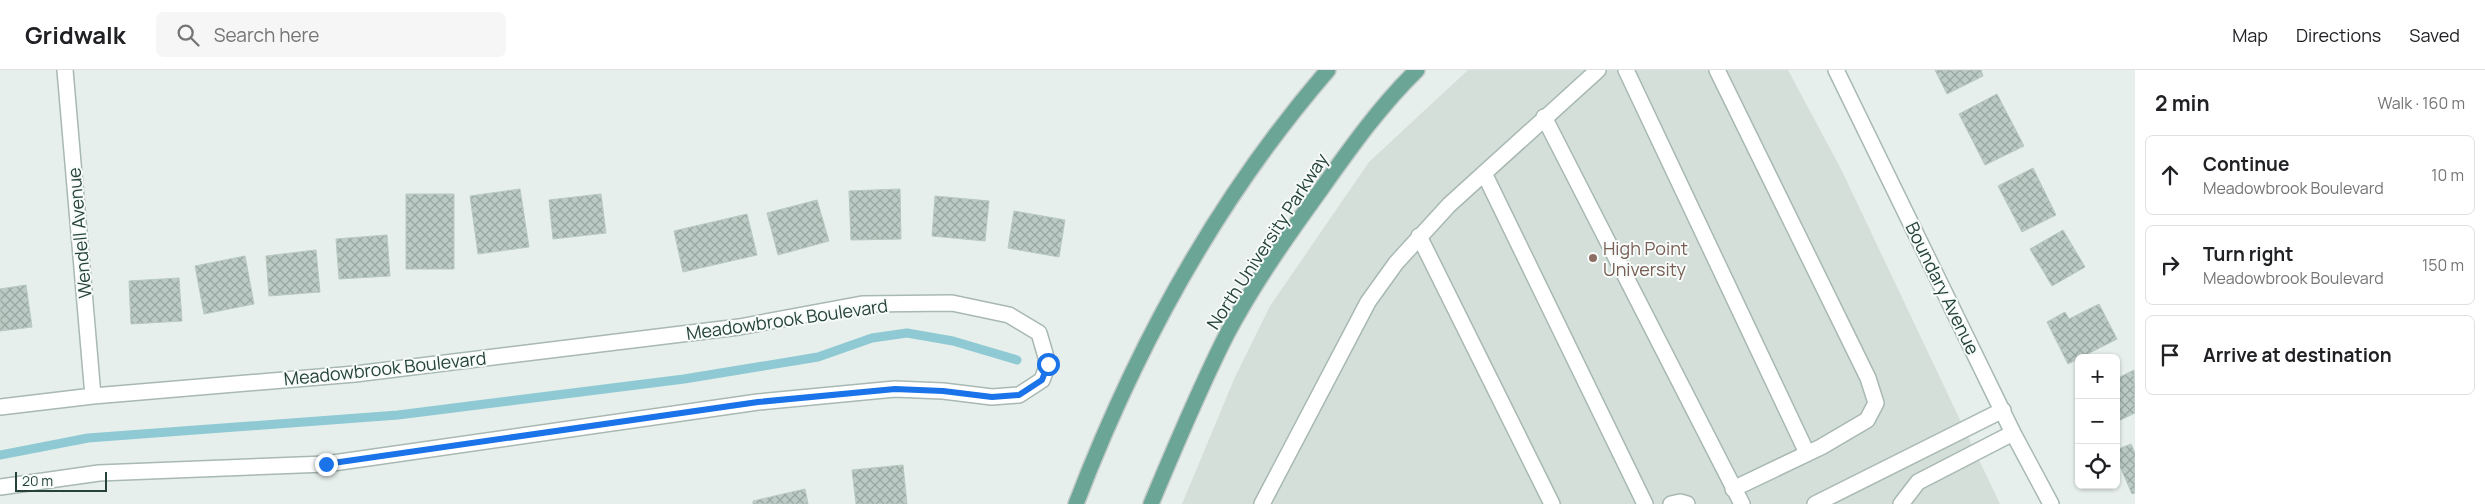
<!DOCTYPE html>
<meta charset="utf-8">
<style>
body{margin:0;font-family:Manrope,sans-serif;background:#f6f6f6;color:#202124}
.controls{position:absolute;right:15px;bottom:15px;display:grid;overflow:hidden;border-radius:8px;box-shadow:0 1px 4px #0004}
.controls button{width:45px;height:45px;display:grid;place-items:center;padding:0;border:0;border-bottom:1px solid #e0e0e0;background:#fff;color:#202124;font:25px sans-serif}
.scale{position:absolute;left:15px;bottom:12px;width:92px;box-sizing:border-box;padding-left:5px;border:2px solid #24423a;border-top:0;font-size:14px;line-height:18px;white-space:nowrap;color:#24423a;-webkit-text-stroke:4px #f7fbf9;paint-order:stroke}
.stop{position:absolute;width:15px;height:15px;margin:-11px;border:4px solid #1a73e8;border-radius:50%;background:#fff}
.stop.end{background:#1a73e8;border-color:#fff;box-shadow:0 1px 5px #0008}
.list{margin:0;padding:0;list-style:none}
h2{display:flex;justify-content:space-between;align-items:center;height:65px;margin:0;padding:0 20px;font-size:21px}
h2 small{font-size:16px;font-weight:400;color:#757577}
.list li{display:grid;grid-template-columns:32px 1fr auto;gap:15px;align-items:center;box-sizing:border-box;height:80px;margin:0 10px 10px;padding:0 10px;border:1px solid #e0e0e0;border-radius:8px}
.list b{display:block;font-size:19px;white-space:nowrap}
.list p{margin:0;font-size:16px;white-space:nowrap;color:#757577}
.list em{font-size:16px;font-style:normal;color:#757577}
.icon{flex:none;width:28px;height:28px;fill:none;stroke:currentColor;stroke-width:2;stroke-linecap:round;stroke-linejoin:round}
.map{position:relative;flex:none;width:2135px;height:434px;overflow:hidden}
header{display:flex;align-items:center;gap:30px;box-sizing:border-box;height:70px;padding:0 25px;background:#fff;border-bottom:1px solid #e0e0e0}
header strong{font-size:24px}
nav{display:flex;gap:28px;margin-inline-start:auto;font-size:18px}
.search{width:350px;height:45px;background:#f6f6f6;display:flex;align-items:center;gap:12px;box-sizing:border-box;padding:0 18px;border-radius:8px;color:#757577;font-size:19px}
main{display:flex}
aside{flex:1;background:#fff}
.map>svg:first-child{display:block}
</style>
<header>
<strong>Gridwalk</strong>
<div class="search"><svg class="icon" aria-label="search" viewBox="0 0 24 24"><circle cx="10" cy="10" r="6"/><path d="M15 15l6 6"/></svg>Search here</div>
<nav><a>Map</a><a>Directions</a><a>Saved</a></nav>
</header>
<main>
<div class="map">
<svg width="2135" height="434" viewBox="0 0 2135 434">
<defs>
<pattern id="building-cross-hatch" width="8" height="8" patternUnits="userSpaceOnUse" patternTransform="scale(1.25)"><rect width="8" height="8" fill="#bbcac4"/><path d="M0 0l8 8M0 8l8-8" fill="none" stroke="#98a6a0"/></pattern>
</defs>
<rect width="100%" height="100%" fill="#e6efeb"/>
<path fill="#d4dfda" d="M1468,0H1788L1841,99L2000,434H1182L1235,307L1270,236L1369,92Z"/>
<g fill="none" stroke-linecap="round" stroke-linejoin="round">
<path stroke="#8ec9d4" stroke-width="9" d="M0,385L88,368L398,345L684,309L818,287L872,268L907,263L953,271L1017,290"/>
</g>
<path fill="url(#building-cross-hatch)" stroke="#b8c9c2" d="M1935,0H1981L1983,6L1947,24Z
M1997,24L2024,76L1985,95L1959,44Z
M2033,98L2056,145L2022,162L1998,116Z
M520,119L529,177L478,184L470,126Z
M900,119L901,169L851,170L849,121Z
M406,124H454V199H406Z
M601,124L606,163L553,169L549,130Z
M935,126L989,131L985,171L932,166Z
M817,130L829,171L778,185L767,143Z
M1014,141L1065,150L1059,187L1008,178Z
M747,144L757,185L683,202L674,161Z
M2063,160L2085,197L2052,216L2030,179Z
M387,165L390,206L339,209L336,169Z
M316,180L320,222L269,226L266,186Z
M245,186L254,234L204,244L195,196Z
M179,208L182,251L131,254L129,211Z
M26,215L32,257L0,261V219Z
M2099,234L2117,269L2068,294L2047,252L2065,242L2069,249Z
M2134,300L2135,343L2116,352V309Z
M2131,374L2135,383V423L2132,424L2116,387V380Z
M903,395L907,434H856L852,400Z
M805,419L808,434H753V431Z"/>
<g fill="none" stroke-linecap="round" stroke-linejoin="round">
<g stroke="#a8b8b2" stroke-width="18">
<path id="minor" d="M65,0L93,326
M1626,0L1807,383
M1717,0L1868,308L1876,333L1867,350L1821,377L1733,419
M1836,0L2013,363L2051,434
M1544,47L1742,434
M1484,103L1645,434
M1419,166L1552,434
M0,337L93,326L355,304L739,257L862,234L952,233L1009,245L1039,263L1048,294L1042,310L1019,325L992,327L943,321L895,319L758,332L326,394L99,403L0,417
M1262,434L1368,232L1396,193L1449,135L1598,0
M1671,434L1680,432L1687,434
M1815,434L2003,340
M1901,434L1918,412L2013,363"/>
</g>
<g stroke="#c2cac8" stroke-width="18">
<path id="major" d="M1076,434C1136,277 1218,127 1328,0
M1151,434C1175,377 1199,319 1227,264C1254,213 1288,165 1322,118C1351,77 1381,35 1417,0"/>
</g>
<use href="#minor" stroke="#fff" stroke-width="15"/>
<use href="#major" stroke="#6aa596" stroke-width="15"/>
</g>
<g fill="none" stroke-linecap="round" stroke-linejoin="round">
<path stroke="#1a73e8" stroke-width="6" d="M326,394L758,332L895,319L943,321L992,327L1019,325L1042,310L1048,294"/>
</g>
<circle fill="#8d6e63" stroke="#f7fbf9" stroke-width="2" cx="1593" cy="188" r="5"/>
<g text-anchor="middle" dominant-baseline="central" stroke-width="4" stroke-linejoin="round" paint-order="stroke">
<g font-size="18" fill="#24423a" stroke="#f7fbf9">
<text transform="translate(79 163) rotate(-95)">Wendell Avenue</text>
<text transform="translate(1267 171) rotate(-57)">North University Parkway</text>
<text transform="translate(1943 218) rotate(64)">Boundary Avenue</text>
<text transform="translate(787 249) rotate(-8)">Meadowbrook Boulevard</text>
<text transform="translate(385 298) rotate(-6)">Meadowbrook Boulevard</text>
</g>
<g font-size="18" fill="#785e54" stroke="#f7fbf9" text-anchor="start">
<text x="1603" y="178">High Point<tspan x="1603" dy="21">University</tspan></text>
</g>
</g>
</svg>
<div class="controls">
<button>+</button>
<button>−</button>
<button><svg class="icon" aria-label="locate" viewBox="0 0 24 24"><circle cx="12" cy="12" r="6"/><path d="M12 2v4M12 18v4M2 12h4M18 12h4"/></svg></button>
</div>
<div class="scale">20 m</div>
<div class="stop" style="left:1048px;top:294px"></div>
<div class="stop end" style="left:326px;top:394px"></div>
</div>
<aside>
<h2>2 min<small>Walk · 160 m</small></h2>
<ul class="list">
<li><svg class="icon" aria-label="ahead" viewBox="0 0 24 24"><path d="M12 20V5M6 11l6-6 6 6"/></svg><div><b>Continue</b><p>Meadowbrook Boulevard</p></div><em>10 m</em></li>
<li><svg class="icon" aria-label="right" viewBox="0 0 24 24"><path d="M7 20v-9h11M14 6l5 5-5 5"/></svg><div><b>Turn right</b><p>Meadowbrook Boulevard</p></div><em>150 m</em></li>
<li><svg class="icon" aria-label="arrive" viewBox="0 0 24 24"><path d="M6 21V4h12l-3 4 3 4H6"/></svg><div><b>Arrive at destination</b></div></li>
</ul>
</aside>
</main>
